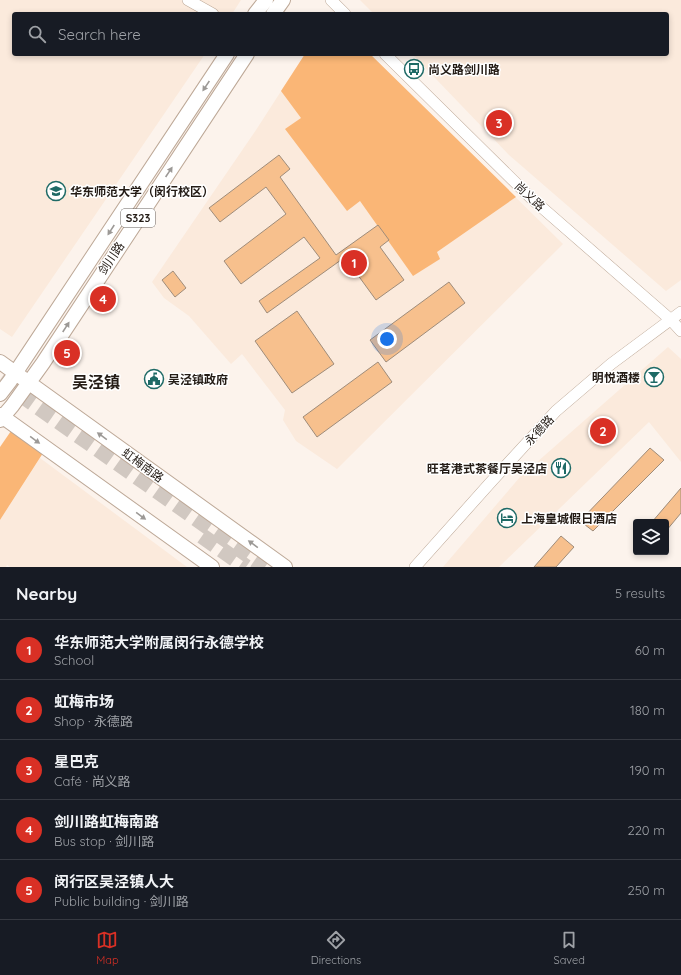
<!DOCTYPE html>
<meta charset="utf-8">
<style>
body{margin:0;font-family:Quicksand,"Noto Sans SC",sans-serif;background:#20242c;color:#f1f3f6}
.controls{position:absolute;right:12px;bottom:12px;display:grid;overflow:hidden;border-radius:4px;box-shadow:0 2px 6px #0003}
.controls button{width:36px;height:36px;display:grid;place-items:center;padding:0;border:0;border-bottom:1px solid #363941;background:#171b24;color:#f1f3f6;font:20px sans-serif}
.you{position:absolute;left:387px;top:339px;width:14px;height:14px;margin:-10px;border:3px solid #fff;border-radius:50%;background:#1a73e8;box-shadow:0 0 0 6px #1a73e833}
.badge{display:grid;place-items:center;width:26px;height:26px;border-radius:50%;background:#d93025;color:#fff;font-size:13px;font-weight:700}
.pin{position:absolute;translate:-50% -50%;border:2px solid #fff;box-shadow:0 1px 4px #0006}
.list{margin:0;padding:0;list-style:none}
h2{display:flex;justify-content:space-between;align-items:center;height:52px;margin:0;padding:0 16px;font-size:17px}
h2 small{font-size:13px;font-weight:400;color:#9ea1a6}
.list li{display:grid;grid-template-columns:26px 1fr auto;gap:12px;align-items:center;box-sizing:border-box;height:60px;padding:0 16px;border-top:1px solid #363941}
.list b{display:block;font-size:15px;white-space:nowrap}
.list p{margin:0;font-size:13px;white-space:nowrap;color:#9ea1a6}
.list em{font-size:13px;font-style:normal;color:#9ea1a6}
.icon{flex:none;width:22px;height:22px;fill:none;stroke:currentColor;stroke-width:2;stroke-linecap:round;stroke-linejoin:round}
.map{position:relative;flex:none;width:681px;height:567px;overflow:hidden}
.search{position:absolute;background:#171b24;box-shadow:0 2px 6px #0003;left:12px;right:12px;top:12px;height:44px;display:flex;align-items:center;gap:10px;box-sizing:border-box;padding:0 14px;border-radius:4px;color:#9ea1a6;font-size:15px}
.sheet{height:352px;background:#171b24}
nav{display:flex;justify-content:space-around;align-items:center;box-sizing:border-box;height:56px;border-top:1px solid #363941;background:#171b24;font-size:11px;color:#9ea1a6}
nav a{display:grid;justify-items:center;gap:2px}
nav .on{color:#d93025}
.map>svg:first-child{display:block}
</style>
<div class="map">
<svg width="681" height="567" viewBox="0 0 681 567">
<rect width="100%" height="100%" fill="#fcf3ec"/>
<path fill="#fbeadc" d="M0,0H241L232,14H14V54H205L12,337L0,329Z
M360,0H681V280L666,291L509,155L412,54H667V14H374Z
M305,54H370L563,244L337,469L296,441L283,420L285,410L242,354L231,364L189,316L164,298L152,282L256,130Z
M668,347L681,359V462L649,422L499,567H443L520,477Z
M40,458L187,567H10L7,565L6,567H0V520Z"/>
<path fill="#fab676" d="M305,54H370L516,197L437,252L440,259L413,276L360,201L347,211L285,129L301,118L281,91Z
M11,431L43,453L0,520V447Z"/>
<path fill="#f7c08d" stroke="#9f8c7a" d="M279,155L290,169L280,177L336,255L378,225L389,240L380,247L404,280L376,300L352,267L349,270L341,260L267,313L259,301L320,258L304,237L241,284L224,261L286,214L266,187L220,222L209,208Z
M173,271L186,288L175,297L162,280Z
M449,282L465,303L386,362L370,340Z
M297,311L334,364L292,393L255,341Z
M378,362L392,382L317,437L303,417Z
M650,448L664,460L593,531L580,521Z
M681,488V513L666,531V522H652Z
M561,536L574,547L556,567H534Z"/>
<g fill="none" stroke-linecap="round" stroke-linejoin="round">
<path stroke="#d1c8c1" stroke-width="16" stroke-dasharray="16 8" stroke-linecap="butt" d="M0,380L265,567
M202,536L246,567"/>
<g stroke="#bda897" stroke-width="12">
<path id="minor" d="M188,0L213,14
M331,0L345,14
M385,54L531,198L671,320L681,331
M415,567L490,483L556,411L611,364L681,312"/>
</g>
<g stroke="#bda897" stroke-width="16">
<path id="major" d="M255,14L266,0
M273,14L283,0
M0,362L285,567
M0,394L10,381L227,54
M0,415L212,567
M0,420L12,406L43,363L247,54"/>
</g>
<use href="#minor" stroke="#fff" stroke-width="11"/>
<use href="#major" stroke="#fff" stroke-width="14"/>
</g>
<defs><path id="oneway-solid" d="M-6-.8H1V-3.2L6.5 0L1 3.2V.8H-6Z"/></defs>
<g fill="#9c9996">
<use href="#oneway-solid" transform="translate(206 86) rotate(124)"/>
<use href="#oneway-solid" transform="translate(169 172) rotate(-56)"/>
<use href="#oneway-solid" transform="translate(111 230) rotate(123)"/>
<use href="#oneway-solid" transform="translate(66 327) rotate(-57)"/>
<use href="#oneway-solid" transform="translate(102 436) rotate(-144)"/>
<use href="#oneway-solid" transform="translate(35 440) rotate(36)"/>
<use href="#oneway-solid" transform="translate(141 516) rotate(36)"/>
<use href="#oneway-solid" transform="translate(253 544) rotate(-144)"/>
</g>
<defs>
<g id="bus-ring" transform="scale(1)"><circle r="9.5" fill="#fff" stroke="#1e6a66" stroke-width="1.5"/><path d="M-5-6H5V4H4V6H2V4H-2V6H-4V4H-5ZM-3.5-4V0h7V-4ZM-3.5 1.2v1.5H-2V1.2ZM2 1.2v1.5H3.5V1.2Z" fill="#1e6a66"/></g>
<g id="university-ring" transform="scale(1)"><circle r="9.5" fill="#fff" stroke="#1e6a66" stroke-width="1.5"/><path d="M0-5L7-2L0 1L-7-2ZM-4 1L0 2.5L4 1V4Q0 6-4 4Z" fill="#1e6a66"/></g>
<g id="bar-ring" transform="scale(1)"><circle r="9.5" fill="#fff" stroke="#1e6a66" stroke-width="1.5"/><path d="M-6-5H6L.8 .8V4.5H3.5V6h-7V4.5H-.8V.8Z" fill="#1e6a66"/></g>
<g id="civic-ring" transform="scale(1)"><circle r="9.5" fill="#fff" stroke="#1e6a66" stroke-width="1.5"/><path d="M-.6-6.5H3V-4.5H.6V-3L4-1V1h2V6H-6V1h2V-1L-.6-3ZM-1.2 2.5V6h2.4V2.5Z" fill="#1e6a66"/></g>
<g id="restaurant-ring" transform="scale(1)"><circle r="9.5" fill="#fff" stroke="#1e6a66" stroke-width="1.5"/><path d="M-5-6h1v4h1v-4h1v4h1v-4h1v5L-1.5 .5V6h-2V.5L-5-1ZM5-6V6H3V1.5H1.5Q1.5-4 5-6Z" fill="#1e6a66"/></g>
<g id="hotel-ring" transform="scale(1)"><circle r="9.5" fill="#fff" stroke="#1e6a66" stroke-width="1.5"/><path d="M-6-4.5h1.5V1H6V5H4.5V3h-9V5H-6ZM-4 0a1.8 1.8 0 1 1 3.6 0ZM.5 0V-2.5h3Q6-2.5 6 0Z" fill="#1e6a66"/></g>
</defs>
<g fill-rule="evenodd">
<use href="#bus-ring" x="414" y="69"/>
<use href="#university-ring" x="56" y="191"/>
<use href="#bar-ring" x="654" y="377"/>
<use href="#civic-ring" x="154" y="379"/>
<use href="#restaurant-ring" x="561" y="468"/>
<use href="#hotel-ring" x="507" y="518"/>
</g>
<g text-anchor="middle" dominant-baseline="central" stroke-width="3" stroke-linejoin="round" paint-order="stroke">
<rect fill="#fff" stroke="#66605c" stroke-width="1" x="121" y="209" width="34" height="18" rx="3"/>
<g font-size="11" font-weight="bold" fill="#241c16">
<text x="138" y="218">S323</text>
</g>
<g font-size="12" font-weight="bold" fill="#241c16" stroke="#fff" text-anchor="start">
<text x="428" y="69">尚义路剑川路</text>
<text x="70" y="191">华东师范大学（闵行校区）</text>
<text x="640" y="377" text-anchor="end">明悦酒楼</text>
<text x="168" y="379">吴泾镇政府</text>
<text x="547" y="468" text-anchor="end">旺茗港式茶餐厅吴泾店</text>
<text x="521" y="518">上海皇城假日酒店</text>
</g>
<g font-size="12" fill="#241c16" stroke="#fff">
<text transform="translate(530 196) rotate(43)">尚义路</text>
<text transform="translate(111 258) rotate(-56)">剑川路</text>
<text transform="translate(539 430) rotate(-47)">永德路</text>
<text transform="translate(143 465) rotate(36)">虹梅南路</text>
</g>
<g font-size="16" font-weight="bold" fill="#241c16" stroke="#fff">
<text x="96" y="382">吴泾镇</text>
</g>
</g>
</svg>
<div class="controls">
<button><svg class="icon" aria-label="layers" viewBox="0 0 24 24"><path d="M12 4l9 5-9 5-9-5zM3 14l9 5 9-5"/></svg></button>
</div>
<div class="you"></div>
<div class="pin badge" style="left:354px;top:263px">1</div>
<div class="pin badge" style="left:603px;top:431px">2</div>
<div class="pin badge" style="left:499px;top:123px">3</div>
<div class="pin badge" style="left:103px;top:299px">4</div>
<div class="pin badge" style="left:67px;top:353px">5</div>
<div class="search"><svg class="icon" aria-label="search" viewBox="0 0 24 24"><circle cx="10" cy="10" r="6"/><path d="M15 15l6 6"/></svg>Search here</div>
</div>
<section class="sheet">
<h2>Nearby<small>5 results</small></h2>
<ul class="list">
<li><span class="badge">1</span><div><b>华东师范大学附属闵行永德学校</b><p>School</p></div><em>60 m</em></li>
<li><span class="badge">2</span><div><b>虹梅市场</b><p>Shop · 永德路</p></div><em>180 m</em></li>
<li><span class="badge">3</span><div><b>星巴克</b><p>Café · 尚义路</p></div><em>190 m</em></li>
<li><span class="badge">4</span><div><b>剑川路虹梅南路</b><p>Bus stop · 剑川路</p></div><em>220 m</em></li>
<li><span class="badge">5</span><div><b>闵行区吴泾镇人大</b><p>Public building · 剑川路</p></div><em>250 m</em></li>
</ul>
</section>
<nav>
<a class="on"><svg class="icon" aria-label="map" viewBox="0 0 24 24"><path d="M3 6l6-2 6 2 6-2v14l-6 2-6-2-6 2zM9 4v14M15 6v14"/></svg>Map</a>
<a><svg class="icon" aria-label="directions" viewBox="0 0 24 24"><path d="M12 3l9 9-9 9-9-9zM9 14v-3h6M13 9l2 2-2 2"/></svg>Directions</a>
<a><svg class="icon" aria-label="saved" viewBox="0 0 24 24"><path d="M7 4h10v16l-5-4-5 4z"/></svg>Saved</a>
</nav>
